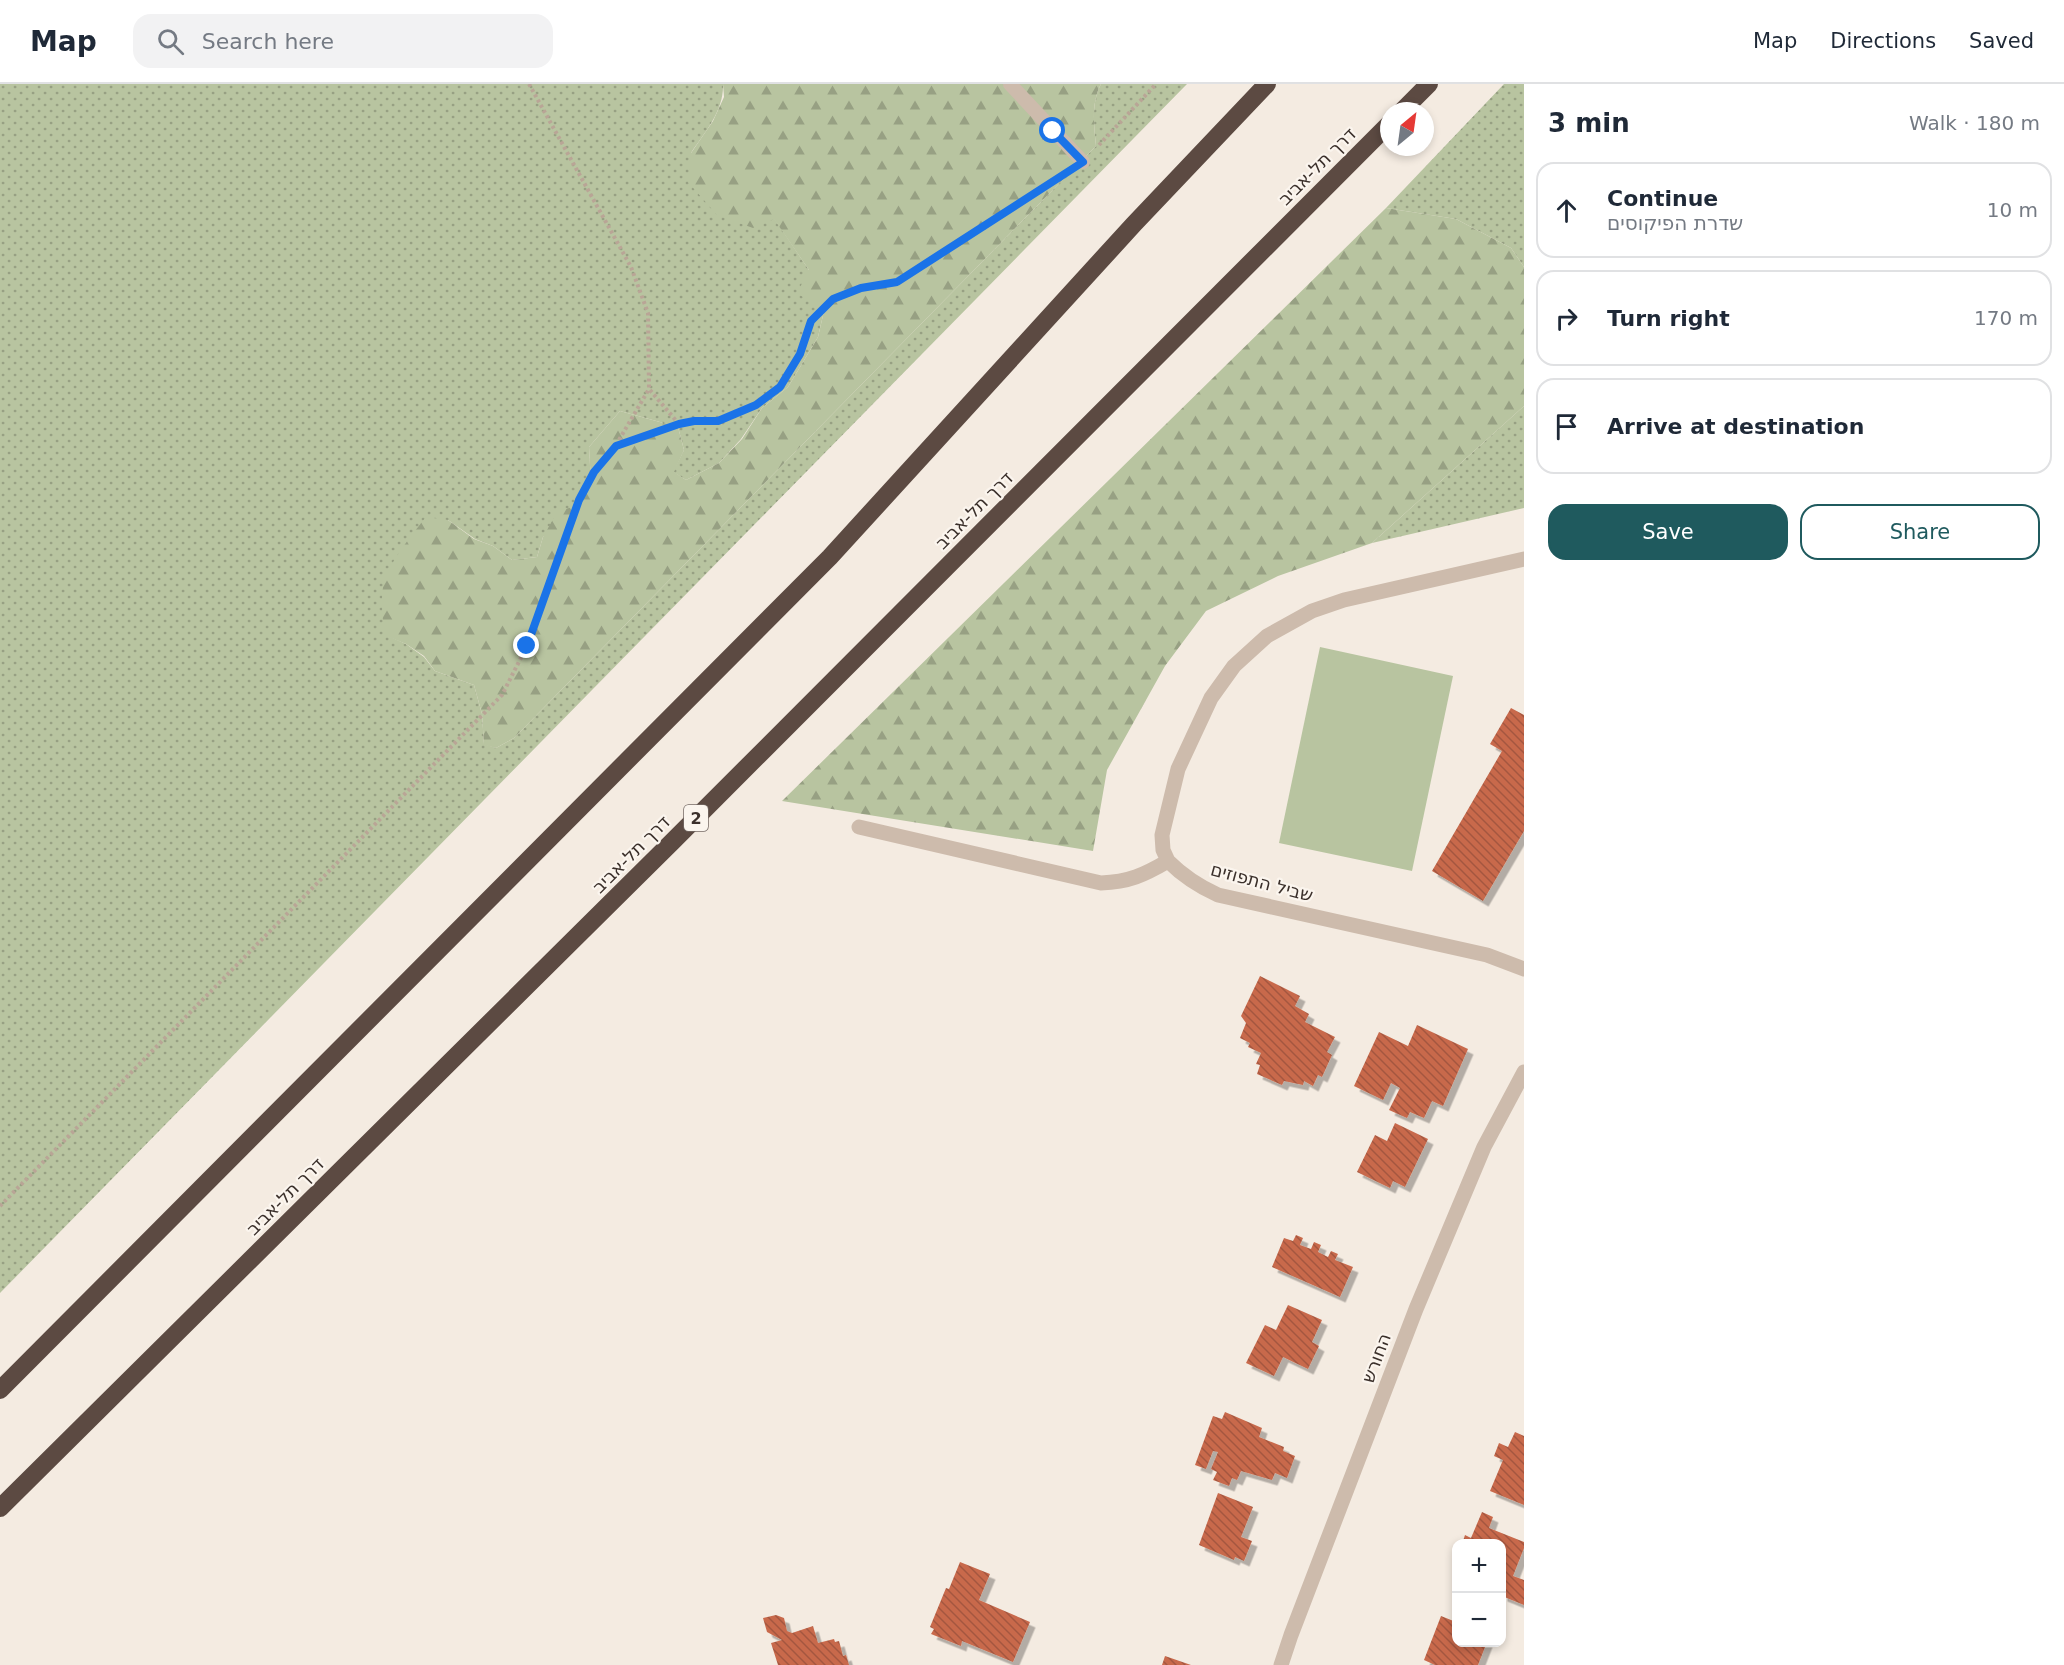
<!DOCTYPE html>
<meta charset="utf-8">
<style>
body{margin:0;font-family:"DejaVu Sans",Heebo,sans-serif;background:#f2f2f3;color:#1f2937}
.controls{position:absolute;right:18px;bottom:18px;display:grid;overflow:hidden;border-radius:12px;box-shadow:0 3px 9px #0003}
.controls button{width:54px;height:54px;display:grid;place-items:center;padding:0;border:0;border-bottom:2px solid #e0e1e3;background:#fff;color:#1f2937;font:30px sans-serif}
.compass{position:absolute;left:1380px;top:18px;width:54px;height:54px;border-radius:50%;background:#fff;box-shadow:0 3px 9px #0003;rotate:29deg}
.stop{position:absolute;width:18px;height:18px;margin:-14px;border:4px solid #1a73e8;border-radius:50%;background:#fff}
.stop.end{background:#1a73e8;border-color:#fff;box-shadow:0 2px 6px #0008}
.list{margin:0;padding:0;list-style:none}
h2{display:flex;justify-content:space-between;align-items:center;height:78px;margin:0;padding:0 24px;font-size:26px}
h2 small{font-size:20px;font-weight:400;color:#747a83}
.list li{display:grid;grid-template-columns:39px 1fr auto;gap:18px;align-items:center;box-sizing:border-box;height:96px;margin:0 12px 12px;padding:0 12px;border:2px solid #e0e1e3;border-radius:18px}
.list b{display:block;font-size:22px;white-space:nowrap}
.list p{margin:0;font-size:20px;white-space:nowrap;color:#747a83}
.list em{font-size:20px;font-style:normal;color:#747a83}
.actions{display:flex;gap:12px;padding:18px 24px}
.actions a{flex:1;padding:14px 0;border:2px solid #1f5a5e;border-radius:18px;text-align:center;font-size:21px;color:#1f5a5e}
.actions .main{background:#1f5a5e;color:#fff}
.icon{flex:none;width:33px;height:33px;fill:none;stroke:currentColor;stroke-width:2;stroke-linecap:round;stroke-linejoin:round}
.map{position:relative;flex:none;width:1524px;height:1581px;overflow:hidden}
header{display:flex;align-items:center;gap:36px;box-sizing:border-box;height:84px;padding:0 30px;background:#fff;border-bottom:2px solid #e0e1e3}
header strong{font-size:28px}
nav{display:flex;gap:33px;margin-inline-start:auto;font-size:21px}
.search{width:420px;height:54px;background:#f2f2f3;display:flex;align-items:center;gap:15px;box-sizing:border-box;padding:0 21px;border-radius:18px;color:#747a83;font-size:22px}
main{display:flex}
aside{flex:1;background:#fff}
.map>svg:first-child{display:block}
</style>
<header>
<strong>Map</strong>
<div class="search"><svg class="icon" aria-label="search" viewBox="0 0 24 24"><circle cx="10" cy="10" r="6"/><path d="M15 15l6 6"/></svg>Search here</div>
<nav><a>Map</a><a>Directions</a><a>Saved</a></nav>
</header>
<main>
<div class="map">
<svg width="1524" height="1581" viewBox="0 0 1524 1581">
<defs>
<pattern id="grass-dots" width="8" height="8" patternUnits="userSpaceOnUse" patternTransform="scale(1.5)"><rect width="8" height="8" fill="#b8c4a0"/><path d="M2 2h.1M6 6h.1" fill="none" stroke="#97a083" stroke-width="1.8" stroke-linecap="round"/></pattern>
<pattern id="forest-firs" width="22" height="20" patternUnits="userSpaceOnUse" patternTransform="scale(1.5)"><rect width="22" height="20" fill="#b8c4a0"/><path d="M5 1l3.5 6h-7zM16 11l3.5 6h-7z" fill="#97a083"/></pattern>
<pattern id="building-back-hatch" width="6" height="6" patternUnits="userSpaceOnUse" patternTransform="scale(1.5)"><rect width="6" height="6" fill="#c8694b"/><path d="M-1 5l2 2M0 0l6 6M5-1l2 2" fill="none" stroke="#a4573f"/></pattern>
<filter id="shadow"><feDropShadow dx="5.5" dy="5.5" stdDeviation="0" flood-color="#0004"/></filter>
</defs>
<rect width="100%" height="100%" fill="#f4ebe1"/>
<path fill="url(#grass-dots)" d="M0,0H723C724,27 705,48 691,69L774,134L809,186L824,227L818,253L788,303L762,324L741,355L719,379L686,396L673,388L684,366L678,343L620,327L589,363L591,399L575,422L543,453L537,473L512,476L493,462L475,455L448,436L384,550L406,560L424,573L435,587L474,601L482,630L484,660L496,664L514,654L1096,62C1094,42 1091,18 1101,0H1187L0,1209Z
M1504,0H1524V183L1511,164L1456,135L1386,124Z
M1524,322V424L1372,459Z"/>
<path fill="url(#forest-firs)" d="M723,0H1101C1091,18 1094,42 1096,62L514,654L496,664L484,661L482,630L474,601L435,587L424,572L406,560L384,551C383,534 380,514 384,498C389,479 414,448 426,433L448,436L474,455L493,462L512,476L537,473L543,453L557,428L575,422L591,400L589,363L620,327L678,343L684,366L674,388L686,396L719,379L742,355L762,324L788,303L818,253L824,227L797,209L809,186L774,135L753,144L717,131L688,98L691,69L713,37L724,13Z
M1386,124L1456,135L1511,164L1524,183V322L1372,459L1278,492L1206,527L1165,582L1107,686L1093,767L782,717Z"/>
<path fill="#b8c4a0" d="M1320,563L1453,592L1412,787L1279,759Z"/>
<path fill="url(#building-back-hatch)" filter="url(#shadow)" d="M1511,624L1524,631V747L1483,817L1432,787L1502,667L1490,660Z
M1260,892L1300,912L1295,922L1309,930L1305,938L1335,953L1327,968L1332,971L1322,993L1318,991L1313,1002L1304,997L1303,1001L1284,997L1282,1001L1257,990L1260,981L1256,980L1261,969L1248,963L1250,959L1240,954L1246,939L1241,932Z
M1417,941L1468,965L1443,1022L1432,1017L1424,1034L1410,1028L1407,1034L1389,1026L1400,1004L1391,999L1383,1016L1354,1002L1379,948L1408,962Z
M1395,1039L1428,1055L1405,1103L1393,1097L1390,1104L1357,1088L1375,1051L1387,1057Z
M1296,1151L1303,1154L1300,1161L1311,1165L1314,1158L1321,1161L1318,1168L1328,1173L1331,1167L1338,1170L1335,1176L1353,1183L1340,1213L1272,1183L1284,1154L1293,1157Z
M1288,1221L1322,1236L1312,1258L1319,1262L1308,1285L1283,1273L1274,1292L1246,1279L1265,1241L1276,1246Z
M1225,1328L1262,1344L1259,1353L1284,1363L1283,1367L1295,1372L1287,1394L1275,1389L1272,1396L1241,1387L1237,1396L1232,1394L1229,1402L1213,1396L1217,1388L1211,1385L1218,1368L1213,1367L1206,1385L1195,1381L1213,1332L1222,1335Z
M1515,1348L1524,1352V1421L1490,1407L1503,1376L1494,1372L1499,1359L1508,1363Z
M1218,1409L1253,1423L1241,1453L1252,1457L1244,1477L1235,1473L1234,1476L1199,1461Z
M1482,1428L1493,1433L1489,1444L1524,1458V1464L1513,1492L1524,1496V1521L1502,1512V1460H1462L1465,1451L1471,1454Z
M960,1478L990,1490L979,1516L1030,1538L1013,1578L962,1557L961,1562L931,1550L934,1545L930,1543L946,1504L949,1505Z
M776,1531L784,1534L787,1547L792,1549L813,1542L818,1559L834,1555L835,1558L839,1557L843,1572L846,1571L849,1581H778L771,1559L782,1556L767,1548L763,1534Z
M1441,1532L1456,1538V1558H1487L1478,1581H1435L1424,1576Z
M1165,1572L1191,1581H1162Z"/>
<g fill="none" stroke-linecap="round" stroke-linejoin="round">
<path stroke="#b9a596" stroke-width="4" stroke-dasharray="3 3" stroke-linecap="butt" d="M529,0L631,183L648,229L649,305L679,340
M1099,61L1156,0
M616,361L649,305
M0,1122L502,611L527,562L579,415L594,388L616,362L679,340L694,337H718L756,321L780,303L800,270L811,237L833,215L861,204L897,198L1066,89"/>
<path stroke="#cdbbac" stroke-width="14" d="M1010,0L1083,78"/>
<path stroke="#cdbbac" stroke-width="15" d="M859,743L1101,799C1129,798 1144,791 1168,777C1183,792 1198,802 1218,811L1487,871L1524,885
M1168,777L1163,766L1162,751L1178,685L1211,614L1234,582L1267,552L1312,527L1344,516L1524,475"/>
<path stroke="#cdbbac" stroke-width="15" d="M1281,1581L1291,1551L1416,1225L1484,1063L1524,988"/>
<path stroke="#5c4a42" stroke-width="18" d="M1402,27L1429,0
M0,1306L830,473L1134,140L1267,0
M0,1424L672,758L1389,40"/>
</g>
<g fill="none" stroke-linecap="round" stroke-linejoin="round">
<path stroke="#1a73e8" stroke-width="8" d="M527,562L579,416L594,388L616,362L679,340L694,337H718L756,321L780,303L800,270L811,237L833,215L861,204L897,198L1083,78L1053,47"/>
</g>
<g text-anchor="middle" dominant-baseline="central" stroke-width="4.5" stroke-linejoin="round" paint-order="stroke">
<rect fill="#fbf5ee" stroke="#756b66" stroke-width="1.5" x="684" y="721" width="24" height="26" rx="4.5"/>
<g font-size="16" font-weight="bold" fill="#3b302b">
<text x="696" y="734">2</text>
</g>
<g font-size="18" fill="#3b302b" stroke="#fbf5ee">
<text transform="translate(1317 82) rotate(-45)">דרך תל-אביב</text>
<text transform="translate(974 426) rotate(-45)">דרך תל-אביב</text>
<text transform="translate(631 770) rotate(-45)">דרך תל-אביב</text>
<text transform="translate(1262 798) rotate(15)">שביל התפוזים</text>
<text transform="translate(285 1112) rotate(-45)">דרך תל-אביב</text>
<text transform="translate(1376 1274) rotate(-69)">החורש</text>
</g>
</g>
</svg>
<div class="controls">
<button>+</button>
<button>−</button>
</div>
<svg class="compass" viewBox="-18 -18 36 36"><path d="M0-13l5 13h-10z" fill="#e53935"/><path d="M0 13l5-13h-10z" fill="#747a83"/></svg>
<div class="stop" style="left:1053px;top:47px"></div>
<div class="stop end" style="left:527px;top:562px"></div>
</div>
<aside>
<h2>3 min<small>Walk · 180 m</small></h2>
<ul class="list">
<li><svg class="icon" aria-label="ahead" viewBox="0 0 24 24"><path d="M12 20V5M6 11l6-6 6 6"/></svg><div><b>Continue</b><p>שדרת הפיקוסים</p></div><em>10 m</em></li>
<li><svg class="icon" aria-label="right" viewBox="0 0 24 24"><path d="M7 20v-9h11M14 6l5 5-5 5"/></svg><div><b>Turn right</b></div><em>170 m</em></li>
<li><svg class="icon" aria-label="arrive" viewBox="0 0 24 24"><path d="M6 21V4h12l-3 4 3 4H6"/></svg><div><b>Arrive at destination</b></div></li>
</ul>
<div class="actions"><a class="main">Save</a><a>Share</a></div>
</aside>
</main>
